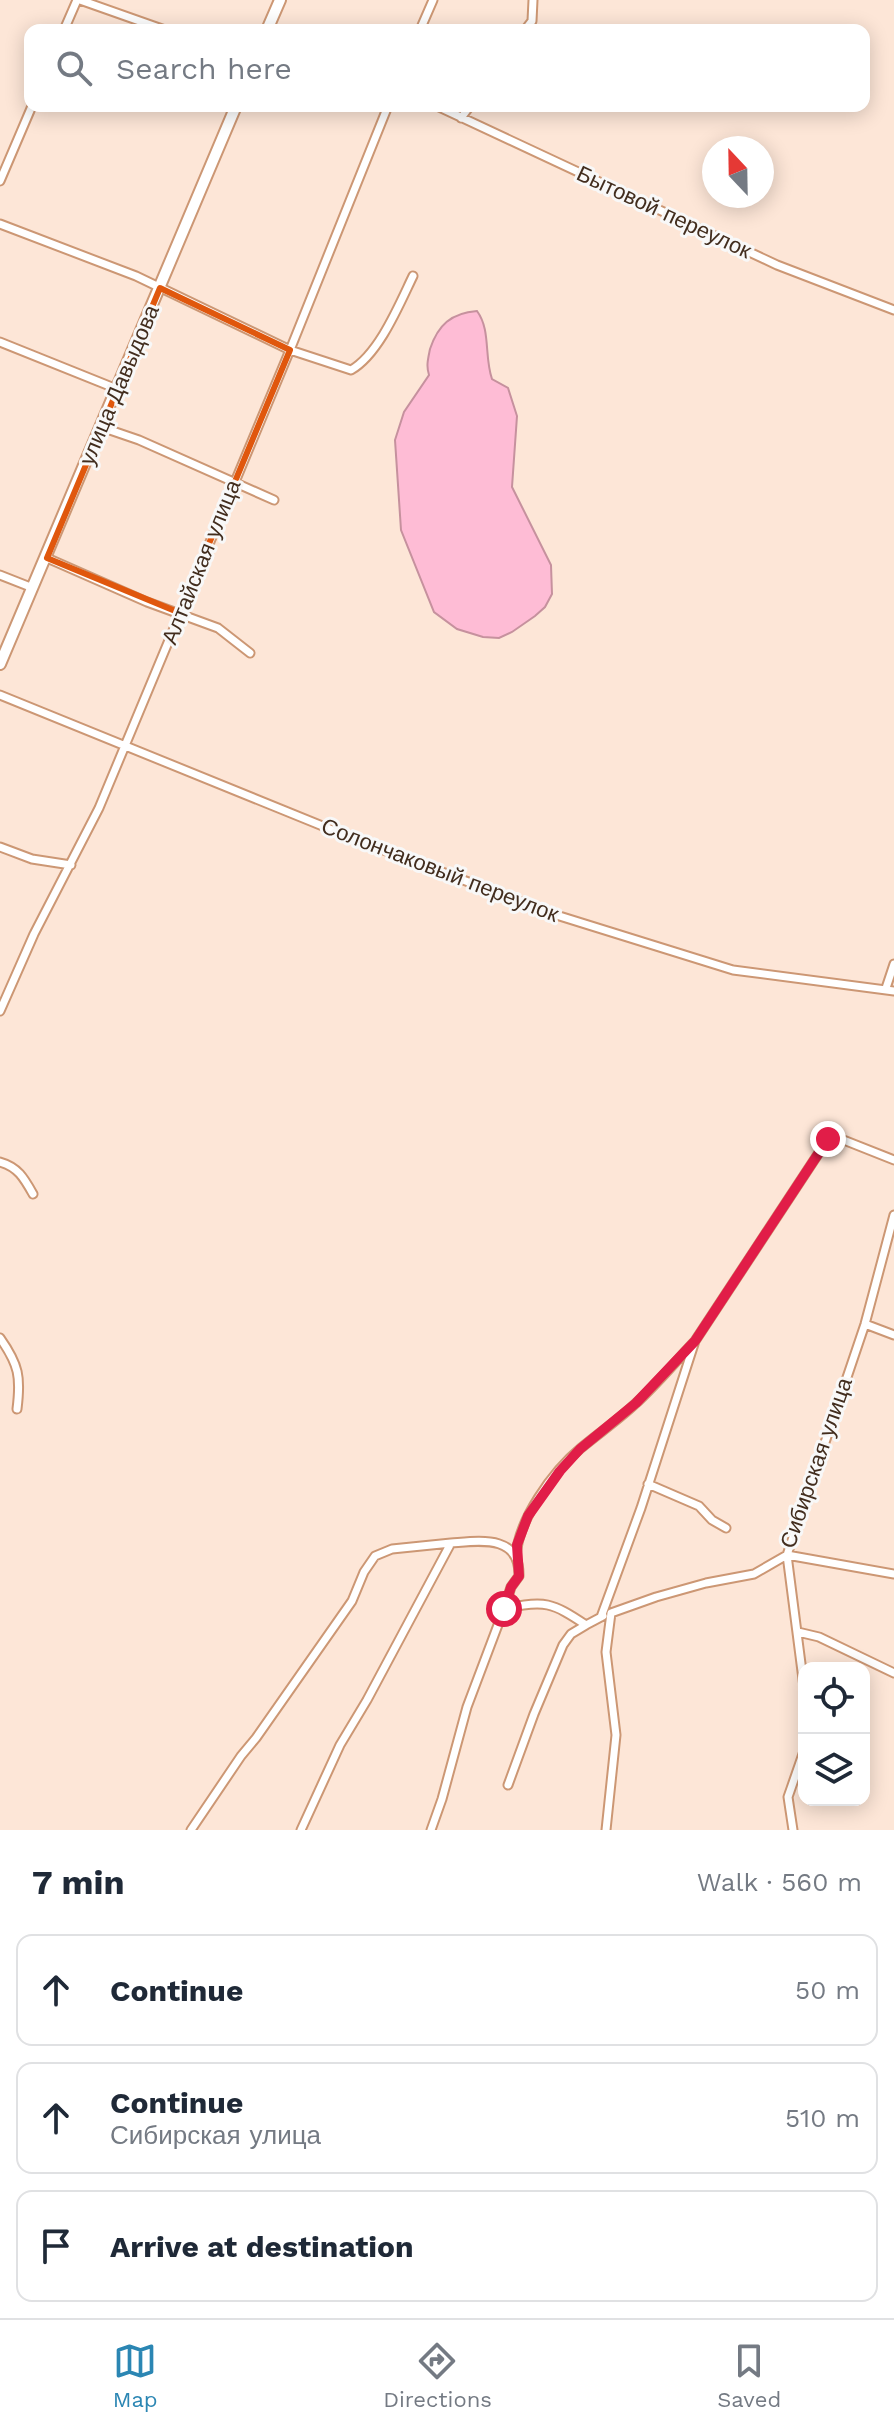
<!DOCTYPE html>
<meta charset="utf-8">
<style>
body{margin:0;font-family:"Work Sans",sans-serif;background:#f6f6f7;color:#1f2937}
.controls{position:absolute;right:24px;bottom:24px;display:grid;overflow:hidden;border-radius:16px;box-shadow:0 4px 20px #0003}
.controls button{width:72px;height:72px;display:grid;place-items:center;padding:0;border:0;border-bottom:2px solid #e0e1e3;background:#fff;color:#1f2937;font:40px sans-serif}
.compass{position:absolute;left:702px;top:136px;width:72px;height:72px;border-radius:50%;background:#fff;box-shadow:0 4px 20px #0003;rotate:338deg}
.stop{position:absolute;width:24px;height:24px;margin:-18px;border:6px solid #e11d48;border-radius:50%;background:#fff}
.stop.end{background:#e11d48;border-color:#fff;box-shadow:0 2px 8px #0008}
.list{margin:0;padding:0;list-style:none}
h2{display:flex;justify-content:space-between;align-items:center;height:104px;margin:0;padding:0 32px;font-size:34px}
h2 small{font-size:26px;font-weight:400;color:#747a83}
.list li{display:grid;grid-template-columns:52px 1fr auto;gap:24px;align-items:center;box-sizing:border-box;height:112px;margin:0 16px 16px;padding:0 16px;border:2px solid #e0e1e3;border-radius:16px}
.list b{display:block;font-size:30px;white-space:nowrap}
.list p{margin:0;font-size:26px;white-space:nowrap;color:#747a83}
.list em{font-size:26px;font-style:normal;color:#747a83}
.icon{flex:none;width:44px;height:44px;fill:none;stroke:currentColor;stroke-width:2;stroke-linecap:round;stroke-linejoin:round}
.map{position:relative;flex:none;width:894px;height:1830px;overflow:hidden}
.search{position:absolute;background:#fff;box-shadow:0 4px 20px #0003;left:24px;right:24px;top:24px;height:88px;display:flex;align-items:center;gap:20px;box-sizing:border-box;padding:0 28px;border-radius:16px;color:#747a83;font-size:30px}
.sheet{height:488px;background:#fff}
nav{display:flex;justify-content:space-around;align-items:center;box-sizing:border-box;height:112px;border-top:2px solid #e0e1e3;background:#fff;font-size:22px;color:#747a83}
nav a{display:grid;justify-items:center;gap:4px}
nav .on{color:#2b86b3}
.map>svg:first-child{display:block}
</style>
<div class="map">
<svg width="894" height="1830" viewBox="0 0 894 1830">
<rect width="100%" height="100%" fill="#fde6d7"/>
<path fill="#febcd5" stroke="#c6919e" stroke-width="2" d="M477,311C491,330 484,356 492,379L508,388L517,416L512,487L551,565L552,594L545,607L535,616L512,632L499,638L483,637L457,629L434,612L401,530L395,440L404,412L429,375C426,366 428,359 430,349C438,325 451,313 477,311Z"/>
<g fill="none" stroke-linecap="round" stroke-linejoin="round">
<g stroke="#cc9774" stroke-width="11">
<path id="minor" d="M80,0L165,30
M64,30L77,0
M420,30L433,0
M525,30L532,21L533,0
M437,106L777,265L894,310
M461,118L470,106
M0,181L32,106
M0,224L136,276L290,350L351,370C379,354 399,305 413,276
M0,342L117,389
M101,427L139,440L274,500
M47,558L147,602L218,628L250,653
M0,575L33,588
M0,695L352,838L553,914L733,970L894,991
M0,847L32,859L71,865
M886,988L894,964
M0,1011L34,934L99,808L290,350L388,106
M0,1162C18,1167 24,1178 33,1194
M865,1324L894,1335
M0,1338C19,1365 21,1377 17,1409
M695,1341L828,1139L836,1137L894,1160
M648,1484L699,1506L712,1520L726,1528
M451,1543C479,1541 520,1534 519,1576L511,1587L504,1609C544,1599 553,1603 586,1625L603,1616
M516,1558C517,1521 553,1471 581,1448C599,1433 618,1420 635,1404C656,1385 675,1362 695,1341L641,1508L601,1617
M798,1632L819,1637L894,1673
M804,1687L787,1555L894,1574
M508,1785L534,1714L563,1645L571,1634L586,1625
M191,1830L241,1756L256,1738L352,1601L364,1572L375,1556L392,1549L451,1543L367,1700L340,1745L301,1830
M431,1830L442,1799L467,1707L504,1609
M606,1830L616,1735L606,1652L611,1613L656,1597L706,1583L754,1574L787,1555L865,1324L894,1215
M793,1830L788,1797L804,1751"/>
</g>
<g stroke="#cc9774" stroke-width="14">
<path id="secondary" d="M267,30L280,0
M0,664L236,106"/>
</g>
<use href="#minor" stroke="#fff" stroke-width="7"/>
<use href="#secondary" stroke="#fff" stroke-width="10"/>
</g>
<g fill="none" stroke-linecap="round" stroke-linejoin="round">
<path stroke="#e11d48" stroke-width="10" d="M504,1609L511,1587L519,1576L517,1545L528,1516L560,1471L580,1449L636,1403L695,1341L828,1139"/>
</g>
<path fill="none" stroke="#e0570d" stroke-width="6" stroke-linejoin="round" d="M160,288L290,350L180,613L47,558Z"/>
<g text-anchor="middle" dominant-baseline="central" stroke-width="6" stroke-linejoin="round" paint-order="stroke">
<g font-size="22" fill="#422d1e" stroke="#f8f8f8">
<text transform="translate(664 212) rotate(25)">Бытовой переулок</text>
<text transform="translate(119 385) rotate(-67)">улица Давыдова</text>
<text transform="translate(201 562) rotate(-68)">Алтайская улица</text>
<text transform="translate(440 870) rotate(21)">Солончаковый переулок</text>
<text transform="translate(816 1463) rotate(-71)">Сибирская улица</text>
</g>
</g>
</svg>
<div class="controls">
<button><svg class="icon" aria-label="locate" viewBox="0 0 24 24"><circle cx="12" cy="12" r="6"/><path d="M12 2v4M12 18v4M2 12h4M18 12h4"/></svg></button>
<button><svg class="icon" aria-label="layers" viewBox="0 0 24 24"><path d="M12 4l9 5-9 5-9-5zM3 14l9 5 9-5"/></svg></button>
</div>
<svg class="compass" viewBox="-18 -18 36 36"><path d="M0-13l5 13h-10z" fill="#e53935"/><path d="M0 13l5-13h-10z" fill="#747a83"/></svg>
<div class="stop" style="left:504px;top:1609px"></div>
<div class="stop end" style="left:828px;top:1139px"></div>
<div class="search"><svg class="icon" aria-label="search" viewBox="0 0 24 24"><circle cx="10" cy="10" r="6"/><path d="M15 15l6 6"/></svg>Search here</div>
</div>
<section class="sheet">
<h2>7 min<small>Walk · 560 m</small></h2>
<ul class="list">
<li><svg class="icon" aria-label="ahead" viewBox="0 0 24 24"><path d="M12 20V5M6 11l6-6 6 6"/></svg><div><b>Continue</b></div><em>50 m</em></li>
<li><svg class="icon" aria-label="ahead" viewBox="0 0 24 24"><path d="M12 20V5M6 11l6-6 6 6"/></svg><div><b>Continue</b><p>Сибирская улица</p></div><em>510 m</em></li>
<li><svg class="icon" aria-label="arrive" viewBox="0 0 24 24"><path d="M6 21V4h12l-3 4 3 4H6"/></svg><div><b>Arrive at destination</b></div></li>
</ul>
</section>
<nav>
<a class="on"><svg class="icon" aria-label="map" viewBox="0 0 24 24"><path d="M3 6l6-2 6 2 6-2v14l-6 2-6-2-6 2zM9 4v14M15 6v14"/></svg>Map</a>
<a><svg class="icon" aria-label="directions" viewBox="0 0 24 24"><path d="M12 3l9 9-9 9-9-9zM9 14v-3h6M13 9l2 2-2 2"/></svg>Directions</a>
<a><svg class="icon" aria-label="saved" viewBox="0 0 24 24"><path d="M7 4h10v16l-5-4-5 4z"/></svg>Saved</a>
</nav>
